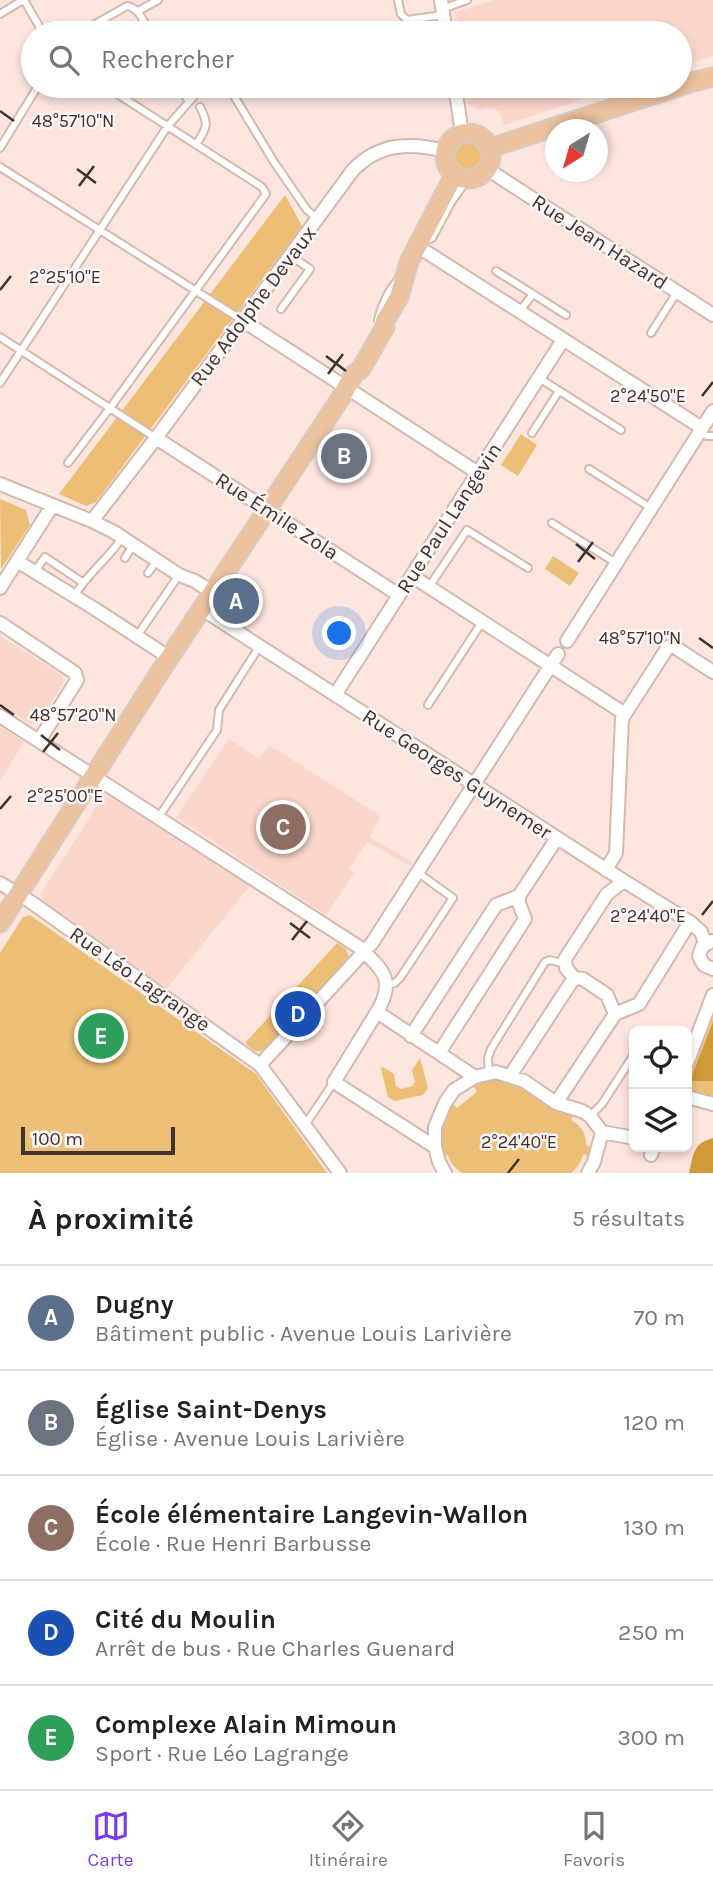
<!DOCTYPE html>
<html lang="fr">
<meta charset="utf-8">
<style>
body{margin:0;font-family:Karla,sans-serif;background:#f6f6f6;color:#222}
.controls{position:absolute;right:21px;bottom:21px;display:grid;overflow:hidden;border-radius:10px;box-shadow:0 4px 10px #0003}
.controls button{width:63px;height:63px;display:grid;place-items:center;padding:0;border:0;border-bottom:2px solid #e0e0e0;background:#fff;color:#222;font:35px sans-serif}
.compass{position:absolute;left:545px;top:119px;width:63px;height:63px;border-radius:50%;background:#fff;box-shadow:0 4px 10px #0003;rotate:217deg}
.scale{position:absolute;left:21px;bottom:18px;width:154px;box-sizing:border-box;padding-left:7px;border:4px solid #3e3330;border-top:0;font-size:19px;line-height:24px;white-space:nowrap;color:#3e3330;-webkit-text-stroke:5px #fcf6f4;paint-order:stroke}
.you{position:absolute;left:340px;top:634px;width:24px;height:24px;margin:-18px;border:5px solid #fff;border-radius:50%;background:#1a73e8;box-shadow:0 0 0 10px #1a73e833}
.badge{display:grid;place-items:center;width:46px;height:46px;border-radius:50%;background:#7c3aed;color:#fff;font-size:23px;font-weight:700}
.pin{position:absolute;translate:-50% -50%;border:4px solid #fff;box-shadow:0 2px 7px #0006}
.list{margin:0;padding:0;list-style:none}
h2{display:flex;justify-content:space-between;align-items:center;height:91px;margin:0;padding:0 28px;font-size:30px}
h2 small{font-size:23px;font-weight:400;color:#767676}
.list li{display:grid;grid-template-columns:46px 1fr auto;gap:21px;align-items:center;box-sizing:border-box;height:105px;padding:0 28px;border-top:2px solid #e0e0e0}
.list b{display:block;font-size:26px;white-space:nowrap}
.list p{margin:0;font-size:23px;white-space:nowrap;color:#767676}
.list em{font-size:23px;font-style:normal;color:#767676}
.icon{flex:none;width:38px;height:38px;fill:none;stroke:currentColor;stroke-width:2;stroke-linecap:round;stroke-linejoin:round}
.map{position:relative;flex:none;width:713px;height:1173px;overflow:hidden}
.search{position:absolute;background:#fff;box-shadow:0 4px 10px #0003;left:21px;right:21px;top:21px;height:77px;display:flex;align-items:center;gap:18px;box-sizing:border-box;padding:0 24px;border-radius:38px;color:#767676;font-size:26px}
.sheet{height:616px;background:#fff}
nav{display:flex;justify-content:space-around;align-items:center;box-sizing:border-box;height:98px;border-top:2px solid #e0e0e0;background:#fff;font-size:19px;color:#767676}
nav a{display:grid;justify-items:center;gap:4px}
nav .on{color:#7c3aed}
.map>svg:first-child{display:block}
</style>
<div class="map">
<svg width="713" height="1173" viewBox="0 0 713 1173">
<rect width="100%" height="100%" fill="#fce5dd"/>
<path fill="#fad6ca" d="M494,0H713V56L680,67V33H459L456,12Z
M465,86H623L504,125L501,114L495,109L487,108L479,110L467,103Z
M0,636L62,675L64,682L38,723L31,724L0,704Z
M0,726L24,742L0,781Z
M229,739L259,759L269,745L376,813L380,818L369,837L413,862L410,866L367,842L349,869L354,873L326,915L176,817Z
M110,797L250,886L167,988L43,901L41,893L102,798Z"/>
<path fill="#edbf76" d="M454 156a14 14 0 1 1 28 0a14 14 0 1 1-28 0Z
M285,195L302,226L96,502L86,506L59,494Z
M521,434L537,445L518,476L501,465Z
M0,499L26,510L30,525L1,569Z
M553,556L579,573L570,586L545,569Z
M30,915L256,1074L327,1173H0V953L23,917Z
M337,943L346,949L349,957L264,1051H255L245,1043Z
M713,1018V1096L689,1090L688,1080Z
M420,1058L428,1088L423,1095L395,1101L388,1097L381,1069L383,1067L394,1074L396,1086L401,1089L412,1086L415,1082L412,1070Z
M493,1077L520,1084L574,1115L571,1120C583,1127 585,1133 587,1146L594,1147L591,1158L584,1154L578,1166L571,1173H462C455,1168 450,1163 448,1155L442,1157C435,1138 444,1120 451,1102L457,1108L477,1092L472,1083Z"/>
<path fill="#d09a39" d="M713,1022V1081H690Z
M713,1138V1173H689C694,1154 692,1144 713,1138Z"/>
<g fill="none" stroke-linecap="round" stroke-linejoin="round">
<g stroke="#d4b9af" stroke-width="10">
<path id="lane" d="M24,0L43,33
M398,0L401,14L407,20L443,15
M442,9L467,0
M138,11L158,0
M0,14L23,0
M79,33L127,6C140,8 144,23 150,33
M304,33L315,27L322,28
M179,86L189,102
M228,86L274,162L307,210L318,219
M196,145C206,128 210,126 200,107
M0,148L38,86
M0,167L242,320
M424,241L432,238L452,201L467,180
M496,271L533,294
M281,309L310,269L291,256
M519,312L533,294L566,315
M378,320C381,306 389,289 398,280
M651,333L677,292
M0,337L156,438
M539,378L621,430
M0,383L167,127L196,94L210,86
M532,433L559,391
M699,433L707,436H713
M68,463L110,408L266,194L262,187L105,86
M589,469L651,508
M552,523L616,563
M125,558L133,545
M35,571L45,557L82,582
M148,573L157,560
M429,587L467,530L528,568
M74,596C88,573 107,560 122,538
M137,636L179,575
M428,705L482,622
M158,818L217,730L219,710L259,647
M387,985L395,983L400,978L453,898L417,872
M489,1074L488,1058L491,1049L545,962L550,960L565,964
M590,1116L602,1104L633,1056
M305,1125L334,1082"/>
</g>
<g stroke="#d4b9af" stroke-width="16">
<path id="street" d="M441,0L446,33
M455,86L462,134
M487,169L713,315
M417,246L702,428
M242,320L478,473
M156,438L399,595
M0,484L92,521L114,532L179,575L195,581L213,593
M92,521L156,438L353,170C379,143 410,142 445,151
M17,561L95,609L170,658
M412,576L625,714
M0,588L52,506
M202,609L624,881L690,922L701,932L705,943
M0,623L75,673L77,680L39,741
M567,641L713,411
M335,695L563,340
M0,716L359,947C383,970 396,980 377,1012
M606,870L616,853L622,719L625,714L668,647L673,646L713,672
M0,883L31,902L260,1065L340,1173
M711,941L702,947L699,956L704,965L713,969
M574,978L583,979L607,995L615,1014
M411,1036L496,905L519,896L557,838
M439,1053L525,919L519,903V896
M687,1063L713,995
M260,1065L372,943L558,654
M510,1076L574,978L566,968L565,959L607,894L624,881
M687,1097L713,1104
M556,1103L615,1014L639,1004L690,922
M435,1147L334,1082L377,1012L475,1077
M651,1155L654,1147
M445,1173L439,1162L435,1147V1127L445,1103L454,1090L475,1077L496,1072L524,1081L556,1103L582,1111L590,1116L602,1132L634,1138
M588,1173L594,1162L602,1132"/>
</g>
<g stroke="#d1cecd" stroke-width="21">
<path id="primary" d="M445 156a23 23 0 1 1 46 0a23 23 0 1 1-46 0Z
M490,148L693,82L713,77
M0,923L158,675L340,399L354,374L361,369L385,327V321L399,297L409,262L454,175"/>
</g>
<use href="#lane" stroke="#fff" stroke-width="6"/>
<use href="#street" stroke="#fff" stroke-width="12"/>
<use href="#primary" stroke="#ecc3a1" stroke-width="18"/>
</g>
<path fill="none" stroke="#3e3330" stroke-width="2.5" d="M0,111L14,121M77,169L96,183M79,186L94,166M0,290L11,276M326,356L346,371M328,374L343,354M702,396L713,382M576,544L595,559M578,562L593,542M699,638L713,648M0,705L14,715M41,735L60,750M43,752L58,733M0,809L11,796M702,915L713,901M290,923L310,938M292,940L307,921M508,1173L519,1159"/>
<g text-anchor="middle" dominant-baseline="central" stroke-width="5" stroke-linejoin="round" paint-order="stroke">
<g font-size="21" fill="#3e3330" stroke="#fcf6f4">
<text transform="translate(600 242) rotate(33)">Rue Jean Hazard</text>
<text transform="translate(253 306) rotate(-53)">Rue Adolphe Devaux</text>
<text transform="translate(277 516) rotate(33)">Rue Émile Zola</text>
<text transform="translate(449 518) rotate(-57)">Rue Paul Langevin</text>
<text transform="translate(457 774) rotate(33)">Rue Georges Guynemer</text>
<text transform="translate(140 979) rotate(35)">Rue Léo Lagrange</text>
</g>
</g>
<g font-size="18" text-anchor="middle" fill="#3e3330" stroke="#fcf6f4" stroke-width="5" stroke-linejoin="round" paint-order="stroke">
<text x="73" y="127">48°57'10"N</text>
<text x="65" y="283">2°25'10"E</text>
<text x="648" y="402">2°24'50"E</text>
<text x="640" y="644">48°57'10"N</text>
<text x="73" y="721">48°57'20"N</text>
<text x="65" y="802">2°25'00"E</text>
<text x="648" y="922">2°24'40"E</text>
<text x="519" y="1148">2°24'40"E</text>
</g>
</svg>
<div class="controls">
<button><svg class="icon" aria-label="locate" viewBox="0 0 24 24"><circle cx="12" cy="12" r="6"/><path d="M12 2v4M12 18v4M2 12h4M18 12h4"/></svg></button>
<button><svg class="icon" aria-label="layers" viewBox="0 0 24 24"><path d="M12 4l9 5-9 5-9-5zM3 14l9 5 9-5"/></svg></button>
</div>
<svg class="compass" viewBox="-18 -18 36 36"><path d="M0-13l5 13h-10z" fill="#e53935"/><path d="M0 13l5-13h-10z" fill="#767676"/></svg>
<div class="scale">100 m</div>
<div class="you"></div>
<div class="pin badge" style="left:236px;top:601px;background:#5c6f8a">A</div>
<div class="pin badge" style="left:344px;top:456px;background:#6b7280">B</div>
<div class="pin badge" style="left:283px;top:827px;background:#8d6e63">C</div>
<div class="pin badge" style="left:298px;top:1014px;background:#1a4fb4">D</div>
<div class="pin badge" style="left:101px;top:1036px;background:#2e9e5b">E</div>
<div class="search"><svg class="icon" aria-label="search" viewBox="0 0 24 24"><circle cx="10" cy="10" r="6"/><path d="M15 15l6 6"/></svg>Rechercher</div>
</div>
<section class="sheet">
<h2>À proximité<small>5 résultats</small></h2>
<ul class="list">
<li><span class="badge" style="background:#5c6f8a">A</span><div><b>Dugny</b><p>Bâtiment public · Avenue Louis Larivière</p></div><em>70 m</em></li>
<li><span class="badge" style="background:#6b7280">B</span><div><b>Église Saint-Denys</b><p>Église · Avenue Louis Larivière</p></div><em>120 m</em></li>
<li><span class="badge" style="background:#8d6e63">C</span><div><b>École élémentaire Langevin-Wallon</b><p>École · Rue Henri Barbusse</p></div><em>130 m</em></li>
<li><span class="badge" style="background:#1a4fb4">D</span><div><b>Cité du Moulin</b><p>Arrêt de bus · Rue Charles Guenard</p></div><em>250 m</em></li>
<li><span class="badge" style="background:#2e9e5b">E</span><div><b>Complexe Alain Mimoun</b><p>Sport · Rue Léo Lagrange</p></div><em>300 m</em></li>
</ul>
</section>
<nav>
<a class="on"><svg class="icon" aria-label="map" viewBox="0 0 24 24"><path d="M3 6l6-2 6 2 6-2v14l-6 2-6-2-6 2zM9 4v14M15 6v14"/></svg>Carte</a>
<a><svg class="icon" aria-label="directions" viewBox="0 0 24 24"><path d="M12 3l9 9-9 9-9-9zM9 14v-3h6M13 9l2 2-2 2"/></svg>Itinéraire</a>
<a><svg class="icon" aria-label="saved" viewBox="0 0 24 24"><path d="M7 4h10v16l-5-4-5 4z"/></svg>Favoris</a>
</nav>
